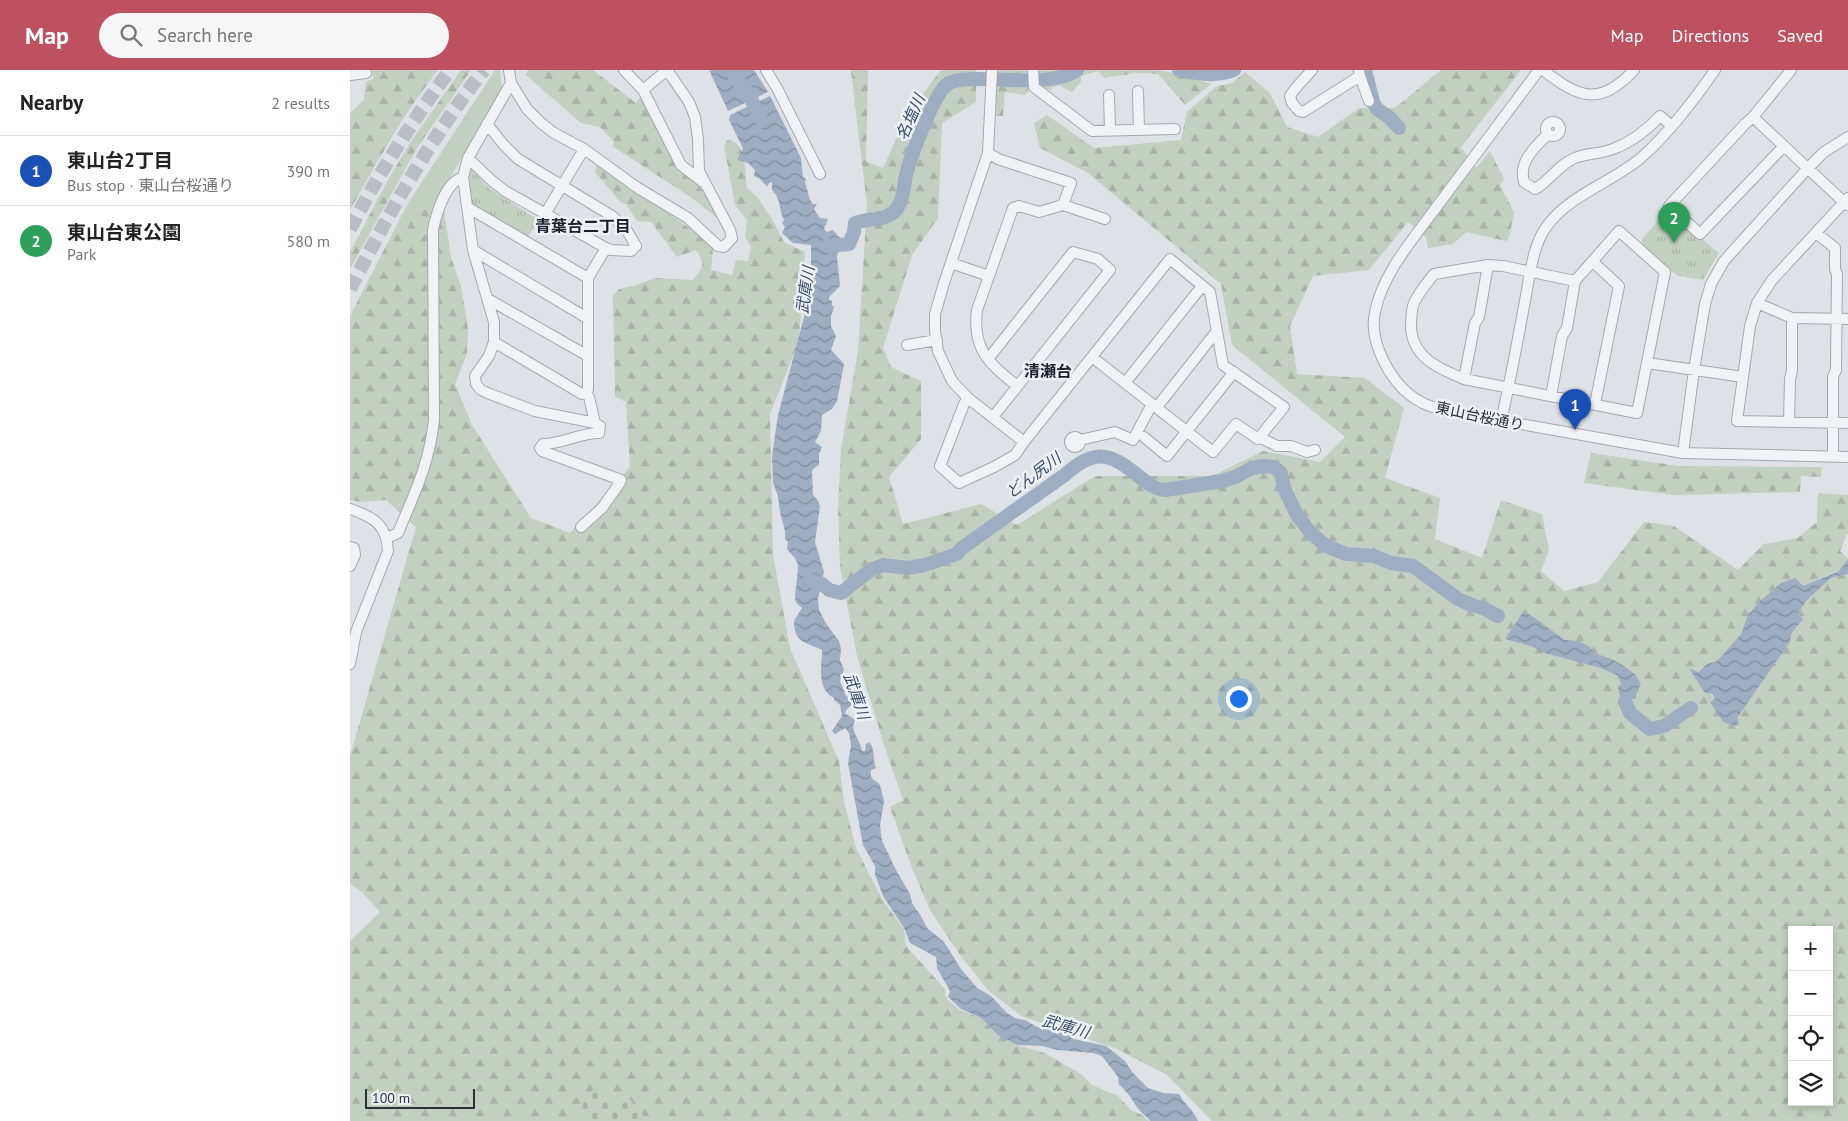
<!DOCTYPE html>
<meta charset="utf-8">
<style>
body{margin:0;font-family:"PT Sans","Noto Sans JP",sans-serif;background:#f6f6f6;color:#222}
.controls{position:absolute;right:15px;bottom:15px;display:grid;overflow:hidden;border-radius:0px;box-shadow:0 2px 8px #0003}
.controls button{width:45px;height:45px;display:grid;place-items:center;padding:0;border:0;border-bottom:1px solid #e0e0e0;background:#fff;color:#222;font:25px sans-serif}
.scale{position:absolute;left:15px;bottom:12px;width:110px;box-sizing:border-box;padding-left:5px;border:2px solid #292f3b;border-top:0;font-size:14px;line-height:18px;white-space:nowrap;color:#292f3b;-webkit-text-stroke:4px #edf0f4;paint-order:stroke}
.you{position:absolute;left:888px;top:628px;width:18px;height:18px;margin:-12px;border:4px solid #fff;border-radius:50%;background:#1a73e8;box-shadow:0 0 0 8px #1a73e833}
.badge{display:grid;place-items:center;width:32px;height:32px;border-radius:50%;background:#bd515f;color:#fff;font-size:16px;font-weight:700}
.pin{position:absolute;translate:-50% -41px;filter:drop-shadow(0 1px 2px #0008)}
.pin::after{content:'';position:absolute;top:26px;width:18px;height:15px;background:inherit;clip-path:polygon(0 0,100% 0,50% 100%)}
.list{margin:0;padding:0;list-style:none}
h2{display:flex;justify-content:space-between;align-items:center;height:65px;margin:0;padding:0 20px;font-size:21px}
h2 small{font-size:16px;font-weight:400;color:#767676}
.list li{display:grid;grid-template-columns:32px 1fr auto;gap:15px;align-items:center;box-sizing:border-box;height:70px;padding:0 20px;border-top:1px solid #e0e0e0}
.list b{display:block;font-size:19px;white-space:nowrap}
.list p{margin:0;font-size:16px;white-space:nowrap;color:#767676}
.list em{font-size:16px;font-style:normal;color:#767676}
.icon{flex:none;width:28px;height:28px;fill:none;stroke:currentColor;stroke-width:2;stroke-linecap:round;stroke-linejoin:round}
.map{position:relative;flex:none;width:1498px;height:1051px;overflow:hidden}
header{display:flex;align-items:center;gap:30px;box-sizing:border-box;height:70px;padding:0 25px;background:#bd515f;color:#fff}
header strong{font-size:24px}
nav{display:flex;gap:28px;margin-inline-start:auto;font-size:18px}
.search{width:350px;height:45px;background:#f6f6f6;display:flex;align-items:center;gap:12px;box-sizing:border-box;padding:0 18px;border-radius:28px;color:#767676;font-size:19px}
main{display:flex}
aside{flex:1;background:#fff}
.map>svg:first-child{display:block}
</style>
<header>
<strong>Map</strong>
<div class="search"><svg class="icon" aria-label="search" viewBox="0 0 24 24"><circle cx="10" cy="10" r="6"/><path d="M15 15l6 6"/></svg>Search here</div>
<nav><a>Map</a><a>Directions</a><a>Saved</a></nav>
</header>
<main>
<aside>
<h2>Nearby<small>2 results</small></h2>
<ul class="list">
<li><span class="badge" style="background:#1a4fb4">1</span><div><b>東山台2丁目</b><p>Bus stop · 東山台桜通り</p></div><em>390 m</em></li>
<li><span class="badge" style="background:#2e9e5b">2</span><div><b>東山台東公園</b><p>Park</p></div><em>580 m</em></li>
</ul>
</aside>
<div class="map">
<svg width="1498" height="1051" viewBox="0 0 1498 1051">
<defs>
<pattern id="forest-firs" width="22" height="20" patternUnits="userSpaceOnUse" patternTransform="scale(1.25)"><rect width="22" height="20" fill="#c3cfc0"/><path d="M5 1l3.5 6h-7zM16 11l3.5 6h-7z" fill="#a8b2a6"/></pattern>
<pattern id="cemetery-stones" width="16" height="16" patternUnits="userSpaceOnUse" patternTransform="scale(1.25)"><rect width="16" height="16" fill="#c3cfc0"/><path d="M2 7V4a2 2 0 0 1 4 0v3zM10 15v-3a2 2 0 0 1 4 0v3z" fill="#a8b2a6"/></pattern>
<pattern id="park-tufts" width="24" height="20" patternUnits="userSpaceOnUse" patternTransform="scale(1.25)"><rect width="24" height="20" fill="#c3cfc0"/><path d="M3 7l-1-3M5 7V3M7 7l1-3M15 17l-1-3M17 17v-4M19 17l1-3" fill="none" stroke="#a8b2a6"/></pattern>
<pattern id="water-waves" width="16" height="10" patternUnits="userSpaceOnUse" patternTransform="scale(1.25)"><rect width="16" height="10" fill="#9daec2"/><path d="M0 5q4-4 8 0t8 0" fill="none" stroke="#808e9f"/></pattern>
</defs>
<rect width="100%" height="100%" fill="#dee1e6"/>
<path fill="#c3cfc0" d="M145,0H150L152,20L97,113L84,139L57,135Z"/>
<path fill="url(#forest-firs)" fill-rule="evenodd" d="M22,0H88C54,43 27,92 0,140V43L14,30L16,12L23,9Z
M111,0H121L67,78L0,199V182L40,106L62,70Z
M178,0H243L286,33L290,27L332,98L357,125L367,148L342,128L262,76L264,72L250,57L231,53L176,5Z
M501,0H518L516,91L533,98L559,42L591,0H626V32L592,53L588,148L562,185L533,278L541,297L571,311V369L539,407L553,454L631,434L667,455L745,406H862L913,381L970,392L995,367L882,275L871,214L738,103L690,78L684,53L697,45L744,78L831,70L837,42L867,16L882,13L895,2L920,23L937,57L968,67L1009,38H1045L1091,0H1171L1111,77L1126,98L1140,81L1154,109L1150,115L1164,142L1159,168L1156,171L1116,162L1103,174L1078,178L1076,167L1058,152L1019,200L963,206L940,256L947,304L1015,308L1054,338L1035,408L1090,428L1085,469L1132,488L1151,430L1192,444L1199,480L1191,501L1214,521L1248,512L1294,452L1324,456L1388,500L1414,474L1448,468L1467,452L1468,423L1498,425V466L1497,464L1490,481L1498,489L1488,502L1408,533L1398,545L1391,564L1367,591L1357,594L1347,602L1340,599L1365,629L1361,631L1386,648L1440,572L1441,564L1453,549L1448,544L1457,530L1481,508L1498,504V1051H862L817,1005L767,979L671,946L637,919L610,885L580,840L562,798L540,737L553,730L534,675L507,586L490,497L488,437L491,379L508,281L517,135ZM1442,860H1479V1032H1442Z
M647,0H678L680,15L676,25L655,22L653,46H646Z
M686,0H808L835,5L861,14L835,35L808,4L786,3L754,8L748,1L731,6V12L722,22L708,15L700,20L687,15Z
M377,70C397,70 395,104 397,118L408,128L422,149L434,172L455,182L449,271L420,344L423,485L440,578L489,691L494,732L506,778L531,827L554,860L556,876L594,918L597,929L601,933L610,940L631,948L654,971L658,970L667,975L694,983L731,1004L742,1015L768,1026L781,1040L792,1045L799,1051H305L289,1044L265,1038L230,1043L229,1051H0V871L30,842L11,821L0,814V686L66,457L36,430L11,432L0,430V246L57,135L94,140L101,187L111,216L118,259L117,283L105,314L122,355L181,448L220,463L280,397L276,332L265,327L263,226L269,219L283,216L306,208L343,210C353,197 356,195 346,180L327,187L301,152L287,151L276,134L271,133L245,102L247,94L345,162L363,179L361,200L382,205L386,190L398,191L401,177L395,167L397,150L385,135L374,76Z
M1241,383L1328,396L1472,397L1471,407L1451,406L1450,422L1325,425L1234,413Z"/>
<path fill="url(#cemetery-stones)" d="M250,1014L264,1038L279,1027L289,1044L305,1051H229C230,1035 237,1023 250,1014Z"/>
<path fill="url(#park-tufts)" d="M121,99L140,119L189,150L177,168L120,136L118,115Z
M1318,140L1369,183L1353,210L1329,206L1317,199L1292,177V169Z"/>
<path fill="url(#water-waves)" d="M359,0H404L418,22L378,41Z
M420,26L451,88L453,107L456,109L455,112L460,130L463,134H467L464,139L470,148L478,149L474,159L477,162L482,160C487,164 493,170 494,176L489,180L487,186L490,216L479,227V230L482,231V235L484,237L481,246V256L486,266L481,280L494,294L487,331L482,339L472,345L471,361L465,372L472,377L469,384V395L463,399L462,402L463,425L468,431L470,436L465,472L474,502L468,529L469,540L477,555L489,571L491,579L490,590L494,600L490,611L496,626L501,628L502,626L501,620L504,618C508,622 511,628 512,634C505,636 497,635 495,643L505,650C499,662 511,669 512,681H515L516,674L519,672C526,680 522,689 526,698L521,700C519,710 525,709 530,715L534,731L530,756L532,771L546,800L560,824L562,833L571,846L577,858L594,872L611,899L627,918L641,926L657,943L665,948L675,950L687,957L705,958L724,969L756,976L775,991L783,1003L798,1018L813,1023L829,1024C835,1035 843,1039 848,1051H800C798,1047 795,1046 791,1042C783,1033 779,1022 769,1015L768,1007L752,986L743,983L707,980L692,976L667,975L658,970L654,971L631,948L611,939L598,927L600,921L587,898L586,887L560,873L554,858L533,826L525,804V796L513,775L498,693L501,676L499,663L495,658L485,664L482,661L492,646L490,635L484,630V628C466,619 472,596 472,580C455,572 444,572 444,551L452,538C450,536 447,534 446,532C443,527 450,500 447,492C445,487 440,483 437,479L438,472L435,469V461L430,442L428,426L423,413L422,386L428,345L461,221V175L443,173L432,163L435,157L432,153L434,150C429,141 431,128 422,120V112L419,113L417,117L410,109L404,106L405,100L398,93L387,90L393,78L379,50L380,45Z
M1498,489V504L1481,508L1457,530L1448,544L1453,549L1441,564L1440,572L1387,648L1389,653L1386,656L1373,652L1360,632L1365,629L1362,624L1355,623L1339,598L1348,602L1357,594L1367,591L1391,564L1398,545L1408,533L1431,513L1445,508L1452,515H1455L1488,502Z
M1173,542L1182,546L1215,570L1229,571L1240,577L1244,583L1262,589L1274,596L1286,605L1291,615L1287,621L1286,628L1282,629L1280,632L1271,630L1268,618L1271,613L1268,606L1251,598L1191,582L1184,577L1155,569Z"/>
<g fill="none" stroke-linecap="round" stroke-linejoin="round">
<path stroke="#9daec2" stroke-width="14" d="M381,0L401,29L412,51
M829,0C849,4 865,7 884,0
M1015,0L1023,32L1027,39L1040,48L1049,58
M477,176L499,174L504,162L505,153C518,148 535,151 545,141C555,130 553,114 557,101C562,83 584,25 597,14C624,0 695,22 727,0
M460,510L472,514L479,520L491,523L522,499L533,495L558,498L575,495L607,484L612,478L716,404C747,376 763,385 791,408C799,414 805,419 815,420L872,411L885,407L902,398L914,396L924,397L931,403L934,418L947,445L960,462L976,476L996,484L1024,486L1041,493L1063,496L1108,529L1124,536L1133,538L1148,546
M1275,631L1280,643L1300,659L1314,656L1341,638"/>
<path stroke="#babdc4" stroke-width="14" stroke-dasharray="14 7" stroke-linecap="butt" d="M0,159C29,103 62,51 100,0
M0,219C39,143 81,67 134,0"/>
<g stroke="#a4a8af" stroke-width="12">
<path id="minor" d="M159,0L161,13L177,39L191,53L204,63L234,79L288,118L338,148L368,176L374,177L382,168L380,160L349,101L348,69L345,47L339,32L317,0L293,20
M274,0L293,20L331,95L353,112
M416,0L428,20L470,104
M642,0L638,83L594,213L585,244V261L588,281L602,311L618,328L674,372
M683,0L684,17L742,61L825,59
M962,0L944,20L940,26L942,33L949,41L953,42L1010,6L1009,0
M1189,0C1155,45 1122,90 1088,135C1065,167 1033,202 1025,242C1018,273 1043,318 1071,332C1077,336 1085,337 1092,340L1333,383L1498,387
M1193,0C1229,28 1250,37 1284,0
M1441,0L1403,47L1497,135
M0,5L16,3L15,0
M1010,6L1019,31
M161,13L118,88L113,107L123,180L144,252V272L139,286L125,306L126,314L131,320L140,324L185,341L245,353L250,356L249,363C229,363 213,374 193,374L190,378L192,381L271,410L269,414L252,438L231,457
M788,21L789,60
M759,25L760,60
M1403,47L1395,54L1319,136L1350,164L1434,76
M1196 59a7 7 0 1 1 14 0a7 7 0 1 1-14 0Z
M137,54L153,74L168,89L262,146L276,159L286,176L281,181L261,180L256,178
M1198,64C1185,77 1168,92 1174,112L1185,119C1200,111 1209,94 1225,88C1237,83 1251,84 1263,79C1282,72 1297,60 1310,46L1321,55
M638,83L648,89L721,113L713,135L689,142L669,136L663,138L627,240C622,280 639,293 667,316
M118,88L141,110L155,121L256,178L238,208V319L236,323L232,324L144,272
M1498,128L1422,210L1407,233L1400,256L1387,351L1498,353
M713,135L755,149
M117,137L238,208
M195,144L234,79
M1269,161L1315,202L1287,343L1114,309C1090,299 1064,289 1061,259C1061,251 1061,240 1064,233C1069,222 1077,213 1084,204L1138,195L1153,196L1225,211Z
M1466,163L1485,178V199L1487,204L1486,300L1483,307V387
M123,180L237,248
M1243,192L1269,216L1245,334
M601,193L639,206
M138,229L238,286
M1407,233L1442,248L1498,249
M557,275L587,270
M638,289L723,182L748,189L760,200L643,347
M1297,293L1393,307
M1114,309L1125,253L1129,247L1138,195
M775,313L852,216
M236,323L239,327L245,353
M1201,326L1212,266L1217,258L1225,211
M618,328L614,334L590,396L609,413L644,397L665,385L674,372L820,189L860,222L873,295L934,337L908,369L886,354L863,382L742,287
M807,337L866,262
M1151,351C1160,313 1167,274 1174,236C1179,212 1182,175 1197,156C1219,125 1263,112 1292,87C1317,65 1346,28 1365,0
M1439,352L1440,309L1442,301V248
M720 372a5 5 0 1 1 10 0a5 5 0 1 1-10 0Z
M794,367L817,386L884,302
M909,367L927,376H941L957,382L965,380
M730,370L765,362L783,370L802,334
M1333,383L1344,300L1355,234L1361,214L1374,191L1458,98L1474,82L1498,67
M0,439C24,447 37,455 38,481L6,562L0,594
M37,468L48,463C65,422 79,395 84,350L83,159C87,142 95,113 113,107
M0,477L4,478L5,485L0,496"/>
</g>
<use href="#minor" stroke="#f0f2f5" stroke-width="10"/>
</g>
<g text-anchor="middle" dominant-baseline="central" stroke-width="5" stroke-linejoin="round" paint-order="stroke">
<g font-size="15" fill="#292f3b" stroke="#edf0f4">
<text transform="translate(1130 346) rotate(12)">東山台桜通り</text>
</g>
<g font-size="16" font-style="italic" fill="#384d69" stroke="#edf0f4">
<text transform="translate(560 47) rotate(-66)">名塩川</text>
<text transform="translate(455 220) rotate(-82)">武庫川</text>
<text transform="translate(683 405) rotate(-37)">どん尻川</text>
<text transform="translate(507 626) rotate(71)">武庫川</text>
<text transform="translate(716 956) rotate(16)">武庫川</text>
</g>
<g font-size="16" font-weight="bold" fill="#1b202b" stroke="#edf0f4">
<text x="233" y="156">青葉台二丁目</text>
<text x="698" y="301">清瀬台</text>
</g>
</g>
</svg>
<div class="controls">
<button>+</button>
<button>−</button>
<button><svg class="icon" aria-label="locate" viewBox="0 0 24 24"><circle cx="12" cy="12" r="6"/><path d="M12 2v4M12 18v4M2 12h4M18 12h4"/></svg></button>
<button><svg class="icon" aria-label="layers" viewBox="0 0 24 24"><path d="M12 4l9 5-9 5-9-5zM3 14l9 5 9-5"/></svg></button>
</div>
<div class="scale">100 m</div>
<div class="you"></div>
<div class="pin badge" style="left:1225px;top:360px;background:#1a4fb4">1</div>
<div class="pin badge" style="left:1324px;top:173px;background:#2e9e5b">2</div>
</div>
</main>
